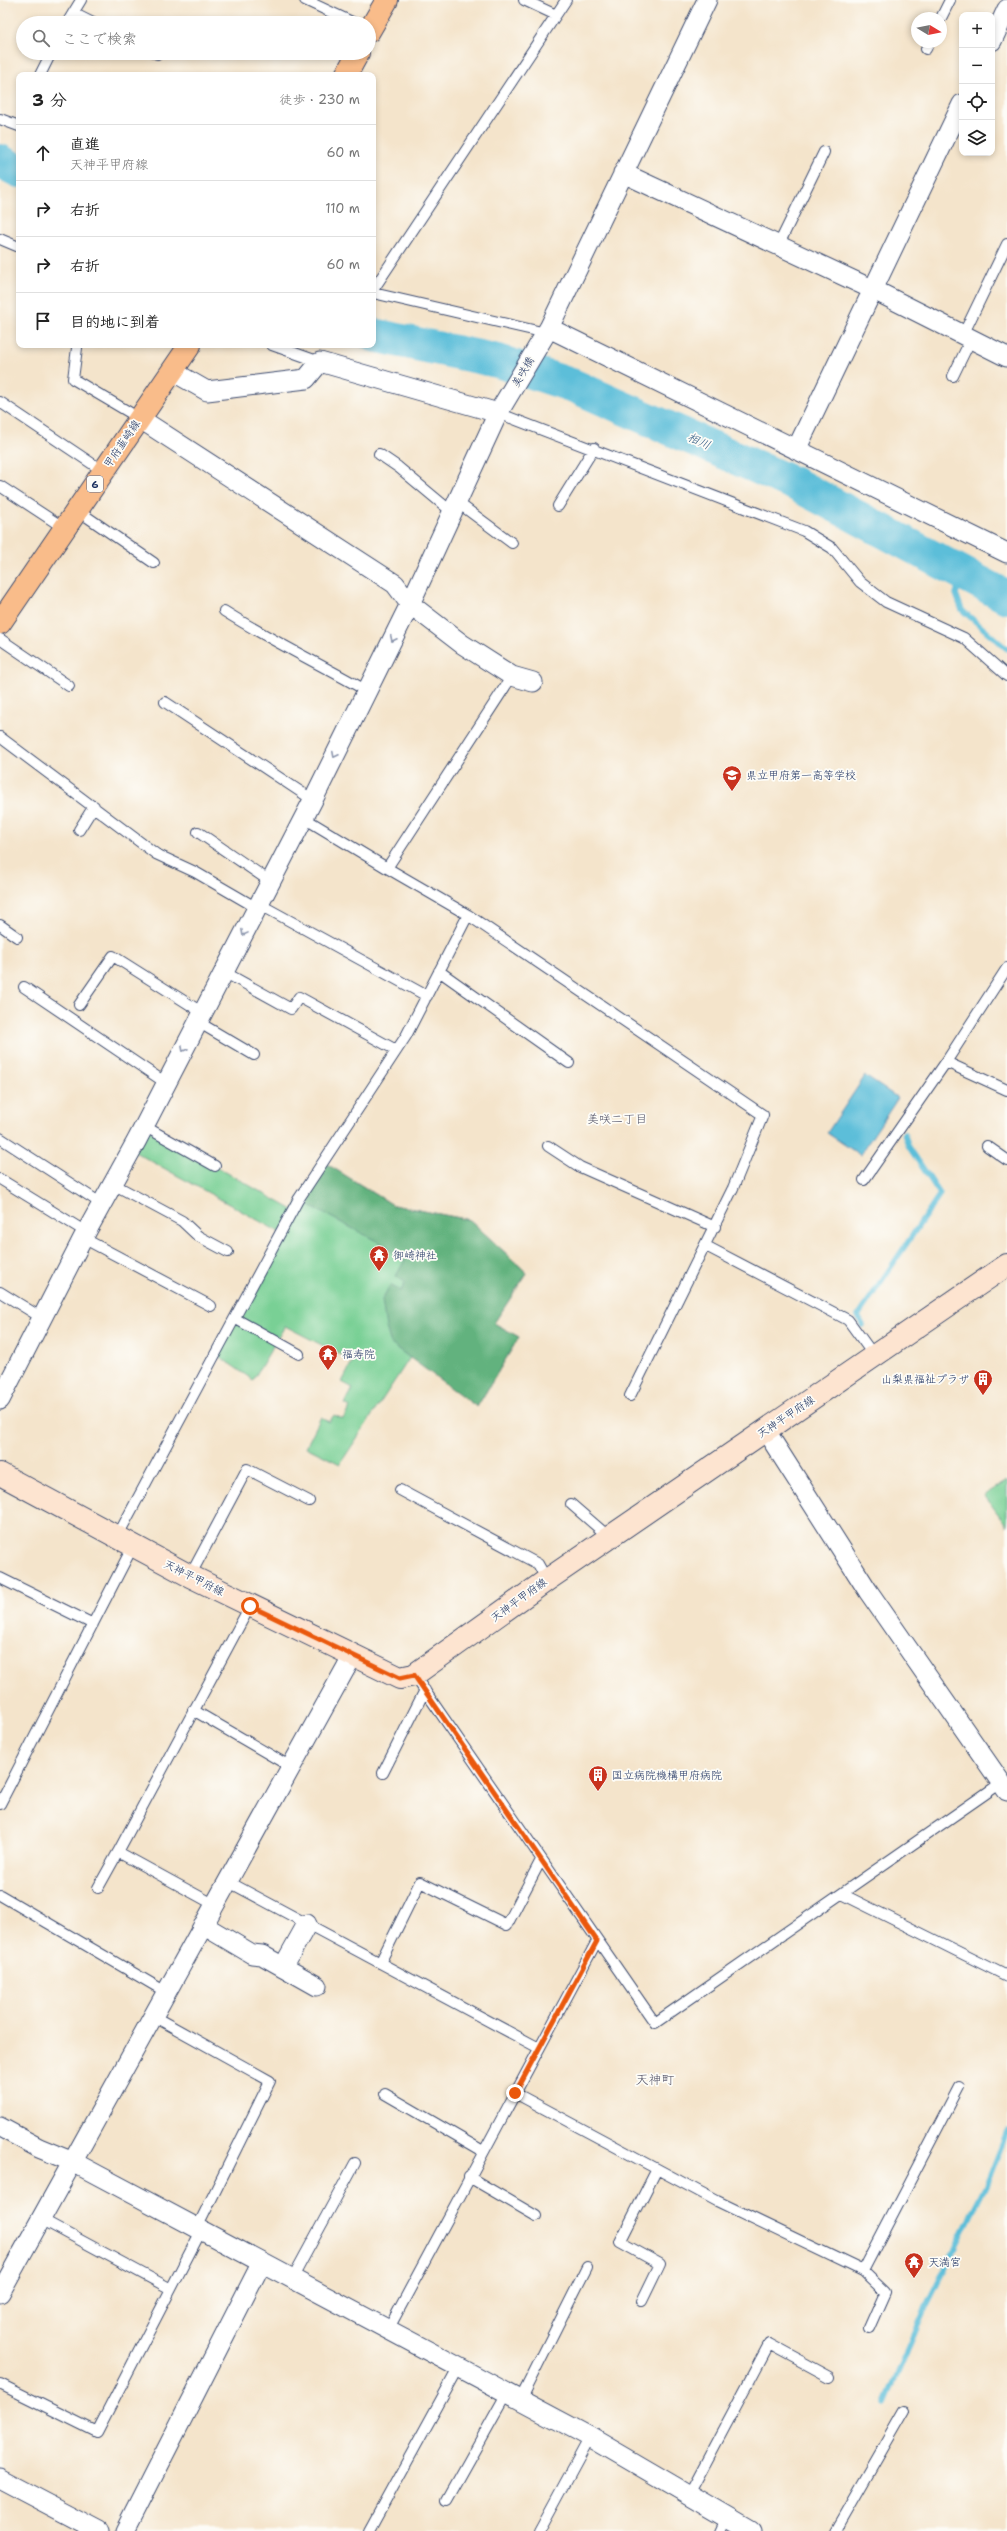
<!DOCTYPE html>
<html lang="ja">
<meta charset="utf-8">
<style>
body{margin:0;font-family:"Shantell Sans","Klee One",sans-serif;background:#f6f6f6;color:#222}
.controls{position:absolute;right:12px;top:12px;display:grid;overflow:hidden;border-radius:8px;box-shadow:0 2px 6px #0003}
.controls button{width:36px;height:36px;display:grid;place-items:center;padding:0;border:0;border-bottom:1px solid #e0e0e0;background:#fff;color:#222;font:20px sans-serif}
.compass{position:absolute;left:911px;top:12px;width:36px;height:36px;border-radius:50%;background:#fff;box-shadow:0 2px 6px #0003;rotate:100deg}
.stop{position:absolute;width:12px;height:12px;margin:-9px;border:3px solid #ea580c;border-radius:50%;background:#fff}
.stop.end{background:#ea580c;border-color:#fff;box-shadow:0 1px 4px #0008}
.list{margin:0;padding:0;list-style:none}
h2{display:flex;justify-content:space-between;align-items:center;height:52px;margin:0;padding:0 16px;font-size:17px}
h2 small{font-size:13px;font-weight:400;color:#767676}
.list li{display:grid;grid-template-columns:26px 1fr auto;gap:12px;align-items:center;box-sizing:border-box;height:56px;padding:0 16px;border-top:1px solid #e0e0e0}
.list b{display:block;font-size:15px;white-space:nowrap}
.list p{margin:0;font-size:13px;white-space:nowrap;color:#767676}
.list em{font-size:13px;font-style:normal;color:#767676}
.icon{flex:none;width:22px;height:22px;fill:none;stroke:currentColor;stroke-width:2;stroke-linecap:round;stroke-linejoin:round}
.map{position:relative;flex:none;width:1007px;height:2531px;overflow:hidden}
.search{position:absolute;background:#fff;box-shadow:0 2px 6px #0003;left:16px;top:16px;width:360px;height:44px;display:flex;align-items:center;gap:10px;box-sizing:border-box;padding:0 14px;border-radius:22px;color:#767676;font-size:15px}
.panel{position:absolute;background:#fff;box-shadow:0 2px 6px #0003;left:16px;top:72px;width:360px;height:276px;border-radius:8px}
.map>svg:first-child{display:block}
</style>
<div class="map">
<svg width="1007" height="2531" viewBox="0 0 1007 2531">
<rect width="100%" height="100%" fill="#fdfcf7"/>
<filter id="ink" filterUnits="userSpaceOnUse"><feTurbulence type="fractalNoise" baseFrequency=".025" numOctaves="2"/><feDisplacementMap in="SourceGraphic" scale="8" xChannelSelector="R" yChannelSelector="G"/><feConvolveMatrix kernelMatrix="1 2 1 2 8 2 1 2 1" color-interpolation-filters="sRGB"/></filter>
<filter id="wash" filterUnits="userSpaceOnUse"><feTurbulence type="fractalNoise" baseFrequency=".012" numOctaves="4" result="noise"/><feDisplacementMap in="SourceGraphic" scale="16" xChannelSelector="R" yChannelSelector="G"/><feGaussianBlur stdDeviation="0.9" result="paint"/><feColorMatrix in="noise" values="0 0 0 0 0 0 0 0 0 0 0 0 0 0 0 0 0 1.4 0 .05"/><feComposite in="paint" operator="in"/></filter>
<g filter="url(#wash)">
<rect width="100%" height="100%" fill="#f4e4cb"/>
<path fill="#79d095" stroke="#4a807a" d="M144,1126L293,1210L322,1161L393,1205L470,1220L527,1273L494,1323L519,1337L477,1407L411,1356L340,1464L306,1447L321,1417L329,1422L334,1415L343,1419L350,1407L345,1404L353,1388L342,1382L353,1361L285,1326L253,1380L217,1355L281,1233L131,1150Z
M1007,1481V1526L984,1495Z"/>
<path fill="#62b27e" stroke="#3e706e" d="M322,1161L393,1205L470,1220L527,1273L494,1323L519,1337L477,1407L391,1344L386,1327L382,1300L390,1285L401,1291L405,1282L396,1276L405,1260L391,1252L390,1248L298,1200Z"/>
<path fill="#5bbed9" stroke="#3b769c" d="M865,1076L898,1098L860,1155L827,1133Z"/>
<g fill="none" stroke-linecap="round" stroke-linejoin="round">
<path stroke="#5bbed9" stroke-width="5.5" d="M962,572L956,594L962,610L1007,649
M863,1325L858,1316L940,1194L909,1147L904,1133
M885,2403L926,2307L987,2183L1007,2132"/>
<path stroke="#5bbed9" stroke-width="34" d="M0,161L19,171
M373,335L498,361L574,386L797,485L1007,597"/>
</g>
</g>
<g filter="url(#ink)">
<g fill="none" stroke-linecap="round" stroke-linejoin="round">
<g stroke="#3c4a6e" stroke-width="12">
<path id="service" d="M305,0L354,23
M524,0L556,15
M73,13L93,23
M941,18L950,0
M67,23L81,0
M926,49L929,42
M155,53L157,54
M40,75L51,53
M0,119L19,126
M0,239L19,247
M778,246L824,152
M373,290L566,0
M373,293L546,333
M963,335L1007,244
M272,345L320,362
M77,348L73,379L139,418
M953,376L971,339
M0,402L103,471
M498,413L804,531L832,548L860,582L886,602L964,638L1007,676
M379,454L398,467L452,512
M0,486L64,528
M457,502L512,543
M558,506L594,448
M77,510L154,563
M224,611C270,640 320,664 367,691
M0,639L69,686
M512,676L387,868L468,915L763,1115L733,1188L630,1396
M165,702L313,800
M0,737L156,854L195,872L257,908
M304,818L387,868
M79,830L94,806
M198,832L271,882
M259,904L427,996
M0,925L17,937
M439,971L569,1063
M224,972L291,1009L299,997L396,1050
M24,987L166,1083
M79,1005L113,956L203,1013
M198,1022L254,1055
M946,1062L1007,1090
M144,1126L215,1166
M0,1138L102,1204
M548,1146L580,1167L715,1227
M987,1146L1007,1160
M0,1179L86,1232
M864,1180L946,1062L1007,968
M113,1184L182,1221L198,1236L228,1252
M83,1238L211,1306
M706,1246L848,1320L875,1357
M0,1292L42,1318
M236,1319L299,1354
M400,1490L538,1564L547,1580
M571,1504L609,1537
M117,1537L298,1200L406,1036L468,915
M190,1576L247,1469L309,1501
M0,1578L93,1624
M414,1675L655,2023L1001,1783
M193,1710L291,1767
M383,1773L425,1690
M0,1804L133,1546
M227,1881L539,2048
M98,1888L118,1852
M842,1894L1007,1976
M0,1895L166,1992
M215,1905L118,1852L250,1606
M380,1963L420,1882L507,1925L541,1860
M153,2016L270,2081L197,2228
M515,2093L717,2201L863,2271L959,2087
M385,2094L483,2151
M469,2177L536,2216
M41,2219L171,2289
M863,2271L885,2292L869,2328
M292,2279L355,2163
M642,2301L660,2264L620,2242L657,2169
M388,2330L597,1941
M0,2384L97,2432L201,2231
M520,2400L587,2267
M688,2496L769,2344L830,2377
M447,2500L507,2393
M369,2531L459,2367
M539,2531L590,2437
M720,2531L726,2518
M836,2531L905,2411"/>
</g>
<g stroke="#3c4a6e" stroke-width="21">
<path id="minor" d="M992,41L1007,9
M623,173L874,290L1007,357
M549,328L1007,553
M172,371L207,391L306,379L320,362L498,413
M139,418L395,584L410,604L462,644L512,676L533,682
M796,450L962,104
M0,1400L83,1238L137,1140L313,800L410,604L498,413L549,328L707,0
M766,1431L868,1591L1007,1791
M203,1925L252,1954L262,1955L317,1986
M283,1967L307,1924
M0,2127L39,2148L73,2162L590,2437L751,2531
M0,2293L353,1655
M0,2479L99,2531
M125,2531L261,2264"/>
</g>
<g stroke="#3c4a6e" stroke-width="24">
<path id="secondary" d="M0,1474L190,1576L400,1678L414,1675L547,1580L1007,1265"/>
</g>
<g stroke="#3c4a6e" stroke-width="24">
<path id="primary" d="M369,31L387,0
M346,75L358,53
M0,623L190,345"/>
</g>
<use href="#service" stroke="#fff" stroke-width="10"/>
<use href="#minor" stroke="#fff" stroke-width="19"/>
<use href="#secondary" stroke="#fde4d0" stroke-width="22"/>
<use href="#primary" stroke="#f9bc8a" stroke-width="22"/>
</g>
<defs><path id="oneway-chevron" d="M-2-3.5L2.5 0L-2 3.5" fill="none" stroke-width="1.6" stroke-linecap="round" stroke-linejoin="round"/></defs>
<g stroke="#8d97ae">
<use href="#oneway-chevron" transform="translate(393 639) rotate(116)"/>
<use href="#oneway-chevron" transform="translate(335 755) rotate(117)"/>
<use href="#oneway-chevron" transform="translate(244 933) rotate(118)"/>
<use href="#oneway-chevron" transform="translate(184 1049) rotate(117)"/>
</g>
</g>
<g fill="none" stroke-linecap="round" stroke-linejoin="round" filter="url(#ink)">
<path stroke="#ea580c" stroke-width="5" d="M250,1606L400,1678L414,1675L597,1941L515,2093"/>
</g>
<defs>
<g id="school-pin" transform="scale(1)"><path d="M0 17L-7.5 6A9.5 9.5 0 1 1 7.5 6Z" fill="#c8321e" stroke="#fdfcf7"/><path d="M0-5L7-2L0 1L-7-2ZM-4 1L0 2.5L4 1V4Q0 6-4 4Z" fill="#fff"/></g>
<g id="temple-pin" transform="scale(1)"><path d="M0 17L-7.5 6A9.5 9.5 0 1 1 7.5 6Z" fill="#c8321e" stroke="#fdfcf7"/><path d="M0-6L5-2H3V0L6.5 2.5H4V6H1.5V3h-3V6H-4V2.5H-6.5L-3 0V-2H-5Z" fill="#fff"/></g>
<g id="building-pin" transform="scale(1)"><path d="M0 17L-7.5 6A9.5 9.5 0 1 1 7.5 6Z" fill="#c8321e" stroke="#fdfcf7"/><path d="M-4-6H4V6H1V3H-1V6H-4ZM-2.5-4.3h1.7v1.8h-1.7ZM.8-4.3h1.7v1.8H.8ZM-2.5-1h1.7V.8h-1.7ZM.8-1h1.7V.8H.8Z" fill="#fff"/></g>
</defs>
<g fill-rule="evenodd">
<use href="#school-pin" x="732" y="775"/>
<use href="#temple-pin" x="379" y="1255"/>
<use href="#temple-pin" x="328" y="1354"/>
<use href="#building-pin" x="983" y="1379"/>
<use href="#building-pin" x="598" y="1775"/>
<use href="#temple-pin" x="914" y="2262"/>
</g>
<g text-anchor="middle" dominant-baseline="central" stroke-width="3.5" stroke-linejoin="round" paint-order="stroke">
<rect fill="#fdfcf7" stroke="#5f6c8c" stroke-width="1" x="87" y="476" width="16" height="16" rx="3"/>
<g font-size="10" font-weight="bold" fill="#1b2f5e">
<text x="95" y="484">6</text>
</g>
<g font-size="11" fill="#1b2f5e" stroke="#fdfcf7">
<text transform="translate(523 372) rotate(-59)">美咲橋</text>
<text transform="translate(122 444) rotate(-56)">甲府韮崎線</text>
<text transform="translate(786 1417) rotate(-34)">天神平甲府線</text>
<text transform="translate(194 1578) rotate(27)">天神平甲府線</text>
<text transform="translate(519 1600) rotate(-36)">天神平甲府線</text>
</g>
<g font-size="11" fill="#1b2f5e" stroke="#fdfcf7" text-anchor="start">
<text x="746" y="775">県立甲府第一高等学校</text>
<text x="393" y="1255">御崎神社</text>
<text x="342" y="1354">福寿院</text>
<text x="969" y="1379" text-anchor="end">山梨県福祉プラザ</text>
<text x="612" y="1775">国立病院機構甲府病院</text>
<text x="928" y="2262">天満宮</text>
</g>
<g font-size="12" font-style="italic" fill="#2e5a83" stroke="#fdfcf7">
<text transform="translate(699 441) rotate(24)">相川</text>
</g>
<g font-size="12" fill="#56566a" stroke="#fdfcf7">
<text x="617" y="1119">美咲二丁目</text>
</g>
<g font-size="13" fill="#56566a" stroke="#fdfcf7">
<text x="655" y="2079">天神町</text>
</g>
</g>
</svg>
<div class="controls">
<button>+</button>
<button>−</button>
<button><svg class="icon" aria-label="locate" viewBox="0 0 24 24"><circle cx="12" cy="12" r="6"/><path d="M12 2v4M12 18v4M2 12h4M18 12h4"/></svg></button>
<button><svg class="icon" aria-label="layers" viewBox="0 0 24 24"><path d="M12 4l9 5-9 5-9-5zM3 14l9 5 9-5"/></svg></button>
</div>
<svg class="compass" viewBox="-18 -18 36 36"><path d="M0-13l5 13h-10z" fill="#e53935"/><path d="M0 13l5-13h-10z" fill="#767676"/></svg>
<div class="stop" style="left:250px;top:1606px"></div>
<div class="stop end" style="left:515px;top:2093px"></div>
<div class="search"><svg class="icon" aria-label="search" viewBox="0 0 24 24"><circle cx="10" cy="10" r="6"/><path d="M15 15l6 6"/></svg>ここで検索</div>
<section class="panel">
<h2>3 分<small>徒歩 · 230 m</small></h2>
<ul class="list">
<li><svg class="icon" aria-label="ahead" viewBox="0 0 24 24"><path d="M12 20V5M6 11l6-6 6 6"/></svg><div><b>直進</b><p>天神平甲府線</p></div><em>60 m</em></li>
<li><svg class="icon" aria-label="right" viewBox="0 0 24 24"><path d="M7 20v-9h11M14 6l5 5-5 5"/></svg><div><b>右折</b></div><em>110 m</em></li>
<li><svg class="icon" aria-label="right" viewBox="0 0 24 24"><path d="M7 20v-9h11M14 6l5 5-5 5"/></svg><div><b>右折</b></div><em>60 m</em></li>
<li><svg class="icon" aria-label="arrive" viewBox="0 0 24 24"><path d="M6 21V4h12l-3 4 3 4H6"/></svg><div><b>目的地に到着</b></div></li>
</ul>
</section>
</div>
